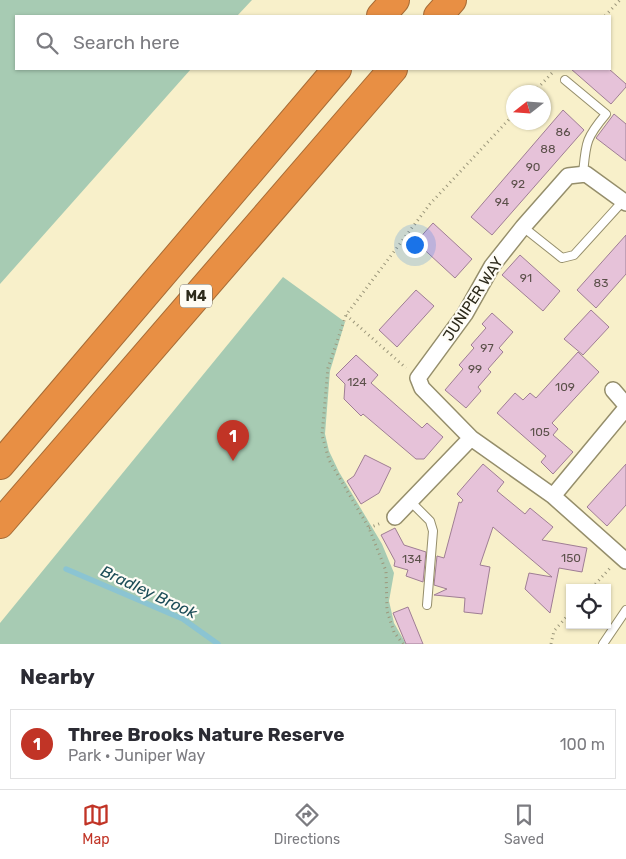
<!DOCTYPE html>
<meta charset="utf-8">
<style>
body{margin:0;font-family:Rubik,sans-serif;background:#f2f2f3;color:#2b2b33}
.controls{position:absolute;right:15px;bottom:15px;display:grid;overflow:hidden;border-radius:0px;box-shadow:0 1px 4px #0004}
.controls button{width:45px;height:45px;display:grid;place-items:center;padding:0;border:0;border-bottom:1px solid #e1e1e2;background:#fff;color:#2b2b33;font:25px sans-serif}
.compass{position:absolute;left:506px;top:85px;width:45px;height:45px;border-radius:50%;background:#fff;box-shadow:0 1px 4px #0004;rotate:253deg}
.you{position:absolute;left:414px;top:244px;width:18px;height:18px;margin:-12px;border:4px solid #fff;border-radius:50%;background:#1a73e8;box-shadow:0 0 0 8px #1a73e833}
.badge{display:grid;place-items:center;width:32px;height:32px;border-radius:50%;background:#c13426;color:#fff;font-size:16px;font-weight:700}
.pin{position:absolute;translate:-50% -41px;filter:drop-shadow(0 1px 2px #0008)}
.pin::after{content:'';position:absolute;top:26px;width:18px;height:15px;background:inherit;clip-path:polygon(0 0,100% 0,50% 100%)}
.list{margin:0;padding:0;list-style:none}
h2{display:flex;justify-content:space-between;align-items:center;height:65px;margin:0;padding:0 20px;font-size:21px}
h2 small{font-size:16px;font-weight:400;color:#7c7c81}
.list li{display:grid;grid-template-columns:32px 1fr auto;gap:15px;align-items:center;box-sizing:border-box;height:70px;margin:0 10px 10px;padding:0 10px;border:1px solid #e1e1e2;border-radius:0px}
.list b{display:block;font-size:19px;white-space:nowrap}
.list p{margin:0;font-size:16px;white-space:nowrap;color:#7c7c81}
.list em{font-size:16px;font-style:normal;color:#7c7c81}
.icon{flex:none;width:28px;height:28px;fill:none;stroke:currentColor;stroke-width:2;stroke-linecap:round;stroke-linejoin:round}
.map{position:relative;flex:none;width:626px;height:644px;overflow:hidden}
.search{position:absolute;background:#fff;box-shadow:0 1px 4px #0004;left:15px;right:15px;top:15px;height:55px;display:flex;align-items:center;gap:12px;box-sizing:border-box;padding:0 18px;border-radius:0px;color:#7c7c81;font-size:19px}
.sheet{height:145px;background:#fff}
nav{display:flex;justify-content:space-around;align-items:center;box-sizing:border-box;height:70px;border-top:1px solid #e1e1e2;background:#fff;font-size:14px;color:#7c7c81}
nav a{display:grid;justify-items:center;gap:2px}
nav .on{color:#c13426}
.map>svg:first-child{display:block}
</style>
<div class="map">
<svg width="626" height="644" viewBox="0 0 626 644">
<rect width="100%" height="100%" fill="#f8f0ca"/>
<path fill="#a7cbb3" d="M0,0H252L237,16H16V69H191L0,284Z
M283,277L345,322L330,371L325,434L329,451L339,472L382,544L394,573L389,601L394,623L406,644H0V623Z"/>
<g fill="none" stroke-linecap="round" stroke-linejoin="round">
<path stroke="#8bc4d2" stroke-width="5.5" d="M66,569L183,619L218,644"/>
</g>
<path fill="#e6c2d9" stroke="#9f7e94" d="M571,69H609L626,84V87L611,104Z
M563,110L584,130L492,235L471,217Z
M614,114L626,124V161L596,138Z
M433,223L472,259L455,278L416,242Z
M626,235V274L596,308L577,290Z
M520,255L560,291L543,311L502,275Z
M416,290L434,306L397,347L379,330Z
M591,310L609,327L583,355L564,339Z
M492,313L513,332L499,348L503,352L488,369L491,372L478,387L481,391L466,408L445,390L463,369L459,365L474,348L471,345L486,328L482,324Z
M578,352L599,372L552,423L558,429L553,435L573,452L553,474L541,462L546,456L497,413L515,393L523,400L530,393L536,398Z
M356,355L378,375L371,383L422,428L427,423L443,437L424,459H416L363,414L361,416L344,399L345,384L336,375Z
M365,455L391,468L379,493L361,504L347,481L354,476Z
M483,464L504,482L497,491L525,514L530,508L553,527L542,540L587,548L582,572L559,568L550,613L525,589L529,573L552,577L493,527L480,565L490,567L482,614L464,612L465,598L434,595L447,589L434,585L437,556L444,558L459,502L461,503L463,500L457,494Z
M626,464V505L607,526L587,507Z
M395,528L404,545L426,552L423,582L406,576L408,570L394,566L395,561L381,535Z
M408,607L423,644H406L393,613Z"/>
<g fill="none" stroke-linecap="round" stroke-linejoin="round">
<g stroke="#958e6b" stroke-width="10">
<path id="service" d="M565,80L606,114C585,139 586,143 583,174
M523,227L562,258L574,255L623,201
M410,501L430,521L433,531L427,605
M603,644L626,610"/>
</g>
<g stroke="#958e6b" stroke-width="18">
<path id="minor" d="M626,203L586,174L568,176L523,227L492,266L465,314L418,378L422,388L471,438L553,496L626,561
M613,390L626,405
M553,496L626,408
M395,517L471,438"/>
</g>
<g stroke="#a76c36" stroke-width="30">
<path id="motorway" d="M381,16L395,0
M438,16L452,0
M0,465L337,69
M0,524L393,69"/>
</g>
<path stroke="#9c977b" stroke-width="3" stroke-dasharray="1 4" stroke-linecap="butt" d="M605,16L620,0
M534,92L552,73
M346,315L406,368
M369,528L381,523
M592,588L610,568
M403,644L394,632L387,611L386,571L369,528L329,460L322,435L328,368L346,315L430,204L514,114
M551,644L554,631L570,613"/>
<use href="#service" stroke="#fff" stroke-width="8"/>
<use href="#minor" stroke="#fff" stroke-width="15"/>
<use href="#motorway" stroke="#e88f44" stroke-width="28"/>
</g>
<g text-anchor="middle" dominant-baseline="central" stroke-width="4.5" stroke-linejoin="round" paint-order="stroke">
<g font-size="12" fill="#5b504a">
<text x="563" y="132">86</text>
<text x="548" y="149">88</text>
<text x="533" y="167">90</text>
<text x="518" y="184">92</text>
<text x="502" y="202">94</text>
<text x="526" y="278">91</text>
<text x="601" y="283">83</text>
<text x="487" y="348">97</text>
<text x="475" y="369">99</text>
<text x="357" y="382">124</text>
<text x="565" y="387">109</text>
<text x="540" y="432">105</text>
<text x="571" y="558">150</text>
<text x="412" y="559">134</text>
</g>
<rect fill="#fefcf5" stroke="#6c695c" stroke-width="1" x="180" y="284.5" width="32" height="23" rx="4"/>
<g font-size="14" font-weight="bold" fill="#2d2a1b">
<text x="196" y="296">M4</text>
</g>
<g font-size="15" fill="#2d2a1b" stroke="#fefcf5">
<text transform="translate(473 299) rotate(-57)">JUNIPER WAY</text>
</g>
<g font-size="16" font-style="italic" fill="#1d4e59" stroke="#fefcf5">
<text transform="translate(149 592) rotate(25)">Bradley Brook</text>
</g>
</g>
</svg>
<div class="controls">
<button><svg class="icon" aria-label="locate" viewBox="0 0 24 24"><circle cx="12" cy="12" r="6"/><path d="M12 2v4M12 18v4M2 12h4M18 12h4"/></svg></button>
</div>
<svg class="compass" viewBox="-18 -18 36 36"><path d="M0-13l5 13h-10z" fill="#e53935"/><path d="M0 13l5-13h-10z" fill="#7c7c81"/></svg>
<div class="you"></div>
<div class="pin badge" style="left:233px;top:461px">1</div>
<div class="search"><svg class="icon" aria-label="search" viewBox="0 0 24 24"><circle cx="10" cy="10" r="6"/><path d="M15 15l6 6"/></svg>Search here</div>
</div>
<section class="sheet">
<h2>Nearby<small></small></h2>
<ul class="list">
<li><span class="badge">1</span><div><b>Three Brooks Nature Reserve</b><p>Park · Juniper Way</p></div><em>100 m</em></li>
</ul>
</section>
<nav>
<a class="on"><svg class="icon" aria-label="map" viewBox="0 0 24 24"><path d="M3 6l6-2 6 2 6-2v14l-6 2-6-2-6 2zM9 4v14M15 6v14"/></svg>Map</a>
<a><svg class="icon" aria-label="directions" viewBox="0 0 24 24"><path d="M12 3l9 9-9 9-9-9zM9 14v-3h6M13 9l2 2-2 2"/></svg>Directions</a>
<a><svg class="icon" aria-label="saved" viewBox="0 0 24 24"><path d="M7 4h10v16l-5-4-5 4z"/></svg>Saved</a>
</nav>
